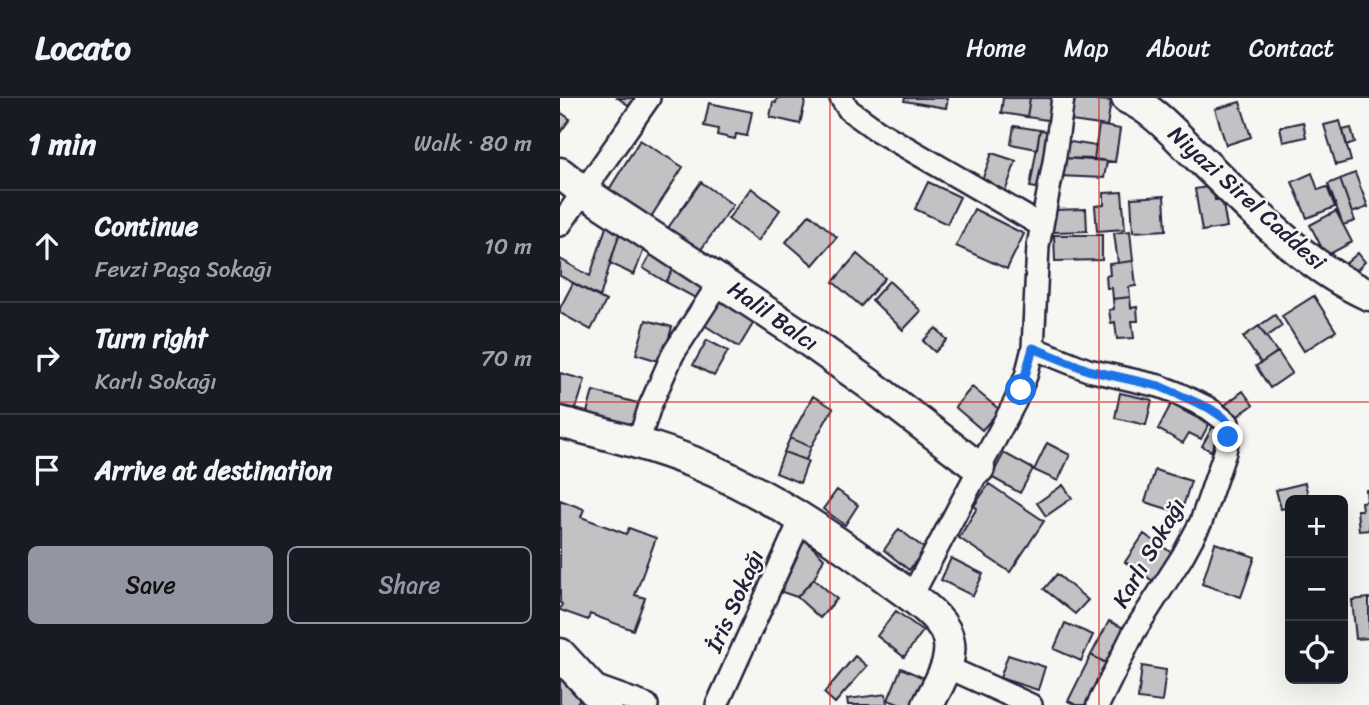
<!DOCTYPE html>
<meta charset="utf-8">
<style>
body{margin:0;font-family:Sriracha,sans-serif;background:#242831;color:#f1f3f6}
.controls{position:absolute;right:21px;bottom:21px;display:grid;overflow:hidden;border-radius:10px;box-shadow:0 7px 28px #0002}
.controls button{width:63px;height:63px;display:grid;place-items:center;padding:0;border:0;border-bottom:2px solid #363941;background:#171b24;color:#f1f3f6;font:35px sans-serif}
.stop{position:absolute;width:21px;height:21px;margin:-16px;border:5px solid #1a73e8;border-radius:50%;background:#fff}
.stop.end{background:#1a73e8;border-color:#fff;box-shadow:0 2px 7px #0008}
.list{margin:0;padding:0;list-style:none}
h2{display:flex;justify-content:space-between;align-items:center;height:91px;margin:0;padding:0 28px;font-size:30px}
h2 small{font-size:23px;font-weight:400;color:#9ea1a6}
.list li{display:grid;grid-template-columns:46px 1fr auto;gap:21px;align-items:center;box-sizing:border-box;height:112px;padding:0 28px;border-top:2px solid #363941}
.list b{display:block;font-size:26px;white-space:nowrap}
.list p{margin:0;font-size:23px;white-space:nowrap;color:#9ea1a6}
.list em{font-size:23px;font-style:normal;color:#9ea1a6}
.actions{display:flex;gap:14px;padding:21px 28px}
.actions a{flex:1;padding:16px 0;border:2px solid #9495a2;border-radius:10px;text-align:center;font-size:24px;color:#9495a2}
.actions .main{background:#9495a2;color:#111}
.icon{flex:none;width:38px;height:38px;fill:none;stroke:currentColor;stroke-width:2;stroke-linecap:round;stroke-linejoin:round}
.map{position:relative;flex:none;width:809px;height:607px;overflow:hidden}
header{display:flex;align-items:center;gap:42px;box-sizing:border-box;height:98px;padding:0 35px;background:#171b24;border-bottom:2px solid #363941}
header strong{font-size:33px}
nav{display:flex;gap:38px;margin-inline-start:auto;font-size:24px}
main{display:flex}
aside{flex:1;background:#171b24}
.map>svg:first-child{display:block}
</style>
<header>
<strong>Locato</strong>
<nav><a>Home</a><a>Map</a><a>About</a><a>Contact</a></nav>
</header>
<main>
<aside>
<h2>1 min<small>Walk · 80 m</small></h2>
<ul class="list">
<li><svg class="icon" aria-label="ahead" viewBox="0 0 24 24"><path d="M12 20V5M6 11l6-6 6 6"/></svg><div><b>Continue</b><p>Fevzi Paşa Sokağı</p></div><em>10 m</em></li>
<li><svg class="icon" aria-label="right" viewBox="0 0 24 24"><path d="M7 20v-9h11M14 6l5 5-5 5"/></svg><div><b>Turn right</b><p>Karlı Sokağı</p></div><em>70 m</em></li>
<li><svg class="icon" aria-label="arrive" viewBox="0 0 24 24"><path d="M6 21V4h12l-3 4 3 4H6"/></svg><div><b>Arrive at destination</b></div></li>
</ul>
<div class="actions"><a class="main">Save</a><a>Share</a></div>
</aside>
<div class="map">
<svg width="809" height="607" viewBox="0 0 809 607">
<rect width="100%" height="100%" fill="#f6f6f2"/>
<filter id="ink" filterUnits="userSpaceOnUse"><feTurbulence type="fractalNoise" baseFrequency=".0143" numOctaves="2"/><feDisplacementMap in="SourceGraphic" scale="14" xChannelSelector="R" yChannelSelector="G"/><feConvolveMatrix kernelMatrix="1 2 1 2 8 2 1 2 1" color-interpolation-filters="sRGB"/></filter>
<g filter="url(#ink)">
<path fill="#c2c2c4" stroke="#22223b" stroke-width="2" d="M58,0H76L71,9Z
M217,0H246L240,26L210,19L213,4L216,5Z
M345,0H388L386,10L344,3Z
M443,0H470L467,19L441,15Z
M470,0H497L494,23L467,19Z
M515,0L551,3L547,28L511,23Z
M680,4L691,39L666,47L655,11Z
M149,5L192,14L187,38L176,36L175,41L157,37L158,31L144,28Z
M0,14L10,21L0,35Z
M780,23L791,63L776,67L764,27Z
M743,24L746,39L723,44L720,29Z
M539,27L560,31L555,64L534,61Z
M454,28L480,32L477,51L451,46Z
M791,30L795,44L787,47L783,32Z
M480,32L493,34L483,91L470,89Z
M80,42L123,69L87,125L45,98Z
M504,43L536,48L534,61L501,60Z
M432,55L456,63L445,94L421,85Z
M501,60L547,63L544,80L499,78Z
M752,75L758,92L767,89L775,109L747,120L732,84Z
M795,75L808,109L792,115L780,81Z
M780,81L795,123L783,127L768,86Z
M141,84L173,107L137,157L105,134Z
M368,84L400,99L387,126L355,111Z
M653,88L655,102L662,101L667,129L642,133L635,91Z
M191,90L220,112L198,143L168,121Z
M562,94L565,131L537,133L535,108L544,107V95Z
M604,98L606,132L573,134L571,100Z
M414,111L464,136L447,171L396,148Z
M526,111L527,133L493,134V112Z
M776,113L792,144L766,158L750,127Z
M250,116L277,139L253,167L226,144Z
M48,123L61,130L40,199L0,178V161L30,178Z
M61,130L86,146L74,177L50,165Z
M570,133L573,163L558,165L554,135Z
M494,137H542V162L495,163Z
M94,150L118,163L106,184L83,170Z
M798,155L805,164L793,176L784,167Z
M297,156L325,180L301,208L273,184Z
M573,163L576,188L569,189L570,199L553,201L552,190H547L546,178L550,177L549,166Z
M115,168L148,187L139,202L106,184Z
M329,183L361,213L343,232L312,202Z
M13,185L46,203L31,232L0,215V210Z
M160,196L197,219L179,249L141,225Z
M754,198L776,233L744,253L722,218Z
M570,199L571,210L577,209L578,223H572L574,240L557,241L555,224L551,225L549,212L554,211L553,201Z
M715,217L722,228L706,239L699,228Z
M86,222L112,229L102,264L76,256Z
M699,228L717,254L701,265L683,239Z
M376,230L387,242L375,254L363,243Z
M147,242L168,253L154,278L133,267Z
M718,254L732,275L710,290L696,268Z
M0,275L25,282L14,317L0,313Z
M412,289L440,312L422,332L395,309Z
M33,293L81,306L74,331L26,318Z
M683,293L693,307L675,320L665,307Z
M560,295L592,302L586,327L555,320Z
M253,298L273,310L251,349L230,340Z
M611,306L649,326L641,341L629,335L623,345L598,331Z
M653,328L661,333L651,353L642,348Z
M230,340L251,349L246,362L224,354Z
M487,345L510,357L498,383L474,372Z
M224,354L248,363L240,385L216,375Z
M444,355L473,371L460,395L431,379Z
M595,372L631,383L621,415L585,404Z
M745,385L749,402H730V428L725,410L721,411L716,392Z
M429,386L484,423L450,474L399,440L417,410L414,408Z
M503,387L512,400L486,418L477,405Z
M277,392L298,407L285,427L263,411Z
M806,392H809V432L799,433L797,412H802L801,404L807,403Z
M0,402L24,411L21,419L66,436L69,430L96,440L75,497L85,500L73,532L30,516L28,522L0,512L2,506L0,505Z
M339,431L365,451L349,472L324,452Z
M584,436L615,457L596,485L565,464Z
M244,441L264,460L254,481L237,499L219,493Z
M655,445L695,459L681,499L642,486Z
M391,460L423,476L413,498L381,482Z
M497,476L528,502L515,516L484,491Z
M254,481L277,501L260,520L237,499Z
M809,500V540L796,541L792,502Z
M336,513L363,533L344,559L317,538Z
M549,523L564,530L546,565L531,557Z
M505,525L533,537L521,563L494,551Z
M448,557L485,569L478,592L440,580Z
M531,557L546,565L525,607H516L508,603Z
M295,558L307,568L275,605L264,595Z
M582,568L606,572L602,604L578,601Z
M341,570L364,580L353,607H341L328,602Z
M0,576L24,597L15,607H0Z
M326,596L327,607H288L287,601Z"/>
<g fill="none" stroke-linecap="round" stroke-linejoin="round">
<g stroke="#22223b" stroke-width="26">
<path id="street" d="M281,0L289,12L318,33L482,128
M0,127L89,0
M473,250L528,272L599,288L615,294L648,310L668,325V339L665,354L641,424L622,459L574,534L538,607
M78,345L90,308L113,256L161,182
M351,499L455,304L466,278L473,250L478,148L494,64L503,0
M387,569L471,607
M31,587L87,607
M157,607L241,421"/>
</g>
<g stroke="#22223b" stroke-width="35">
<path id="secondary" d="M567,0C595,12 615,37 637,58C689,108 742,167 809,197
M0,75L23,93L232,231L312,288L419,370
M0,324C45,336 90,347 133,364C204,393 268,436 329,482C346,495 380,516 387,537C396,561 378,586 368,607
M0,556L47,607"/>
</g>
<use href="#street" stroke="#f6f6f2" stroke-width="21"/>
<use href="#secondary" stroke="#f6f6f2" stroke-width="30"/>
</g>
</g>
<g fill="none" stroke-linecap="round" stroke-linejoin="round" filter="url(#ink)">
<path stroke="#1a73e8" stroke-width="9" d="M461,292L473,250L528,272L599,288L649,310L664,320L668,325V339"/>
</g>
<path fill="none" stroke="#d62828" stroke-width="2" stroke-opacity="0.55" d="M270,0V607M539,0V607M0,304H809"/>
<g text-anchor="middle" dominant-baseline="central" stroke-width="5" stroke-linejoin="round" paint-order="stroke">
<g font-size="23" fill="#22223b" stroke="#f6f6f2">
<text transform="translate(687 100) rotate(42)">Niyazi Sirel Caddesi</text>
<text transform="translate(213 218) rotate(35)">Halil Balcı</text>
<text transform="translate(589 455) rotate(-60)">Karlı Sokağı</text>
<text transform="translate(175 503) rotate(-66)">İris Sokağı</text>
</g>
</g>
</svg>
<div class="controls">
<button>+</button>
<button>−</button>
<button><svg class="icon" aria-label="locate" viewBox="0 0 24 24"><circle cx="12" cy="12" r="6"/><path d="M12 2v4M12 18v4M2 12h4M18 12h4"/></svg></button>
</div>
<div class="stop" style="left:461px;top:292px"></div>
<div class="stop end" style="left:668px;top:339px"></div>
</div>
</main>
